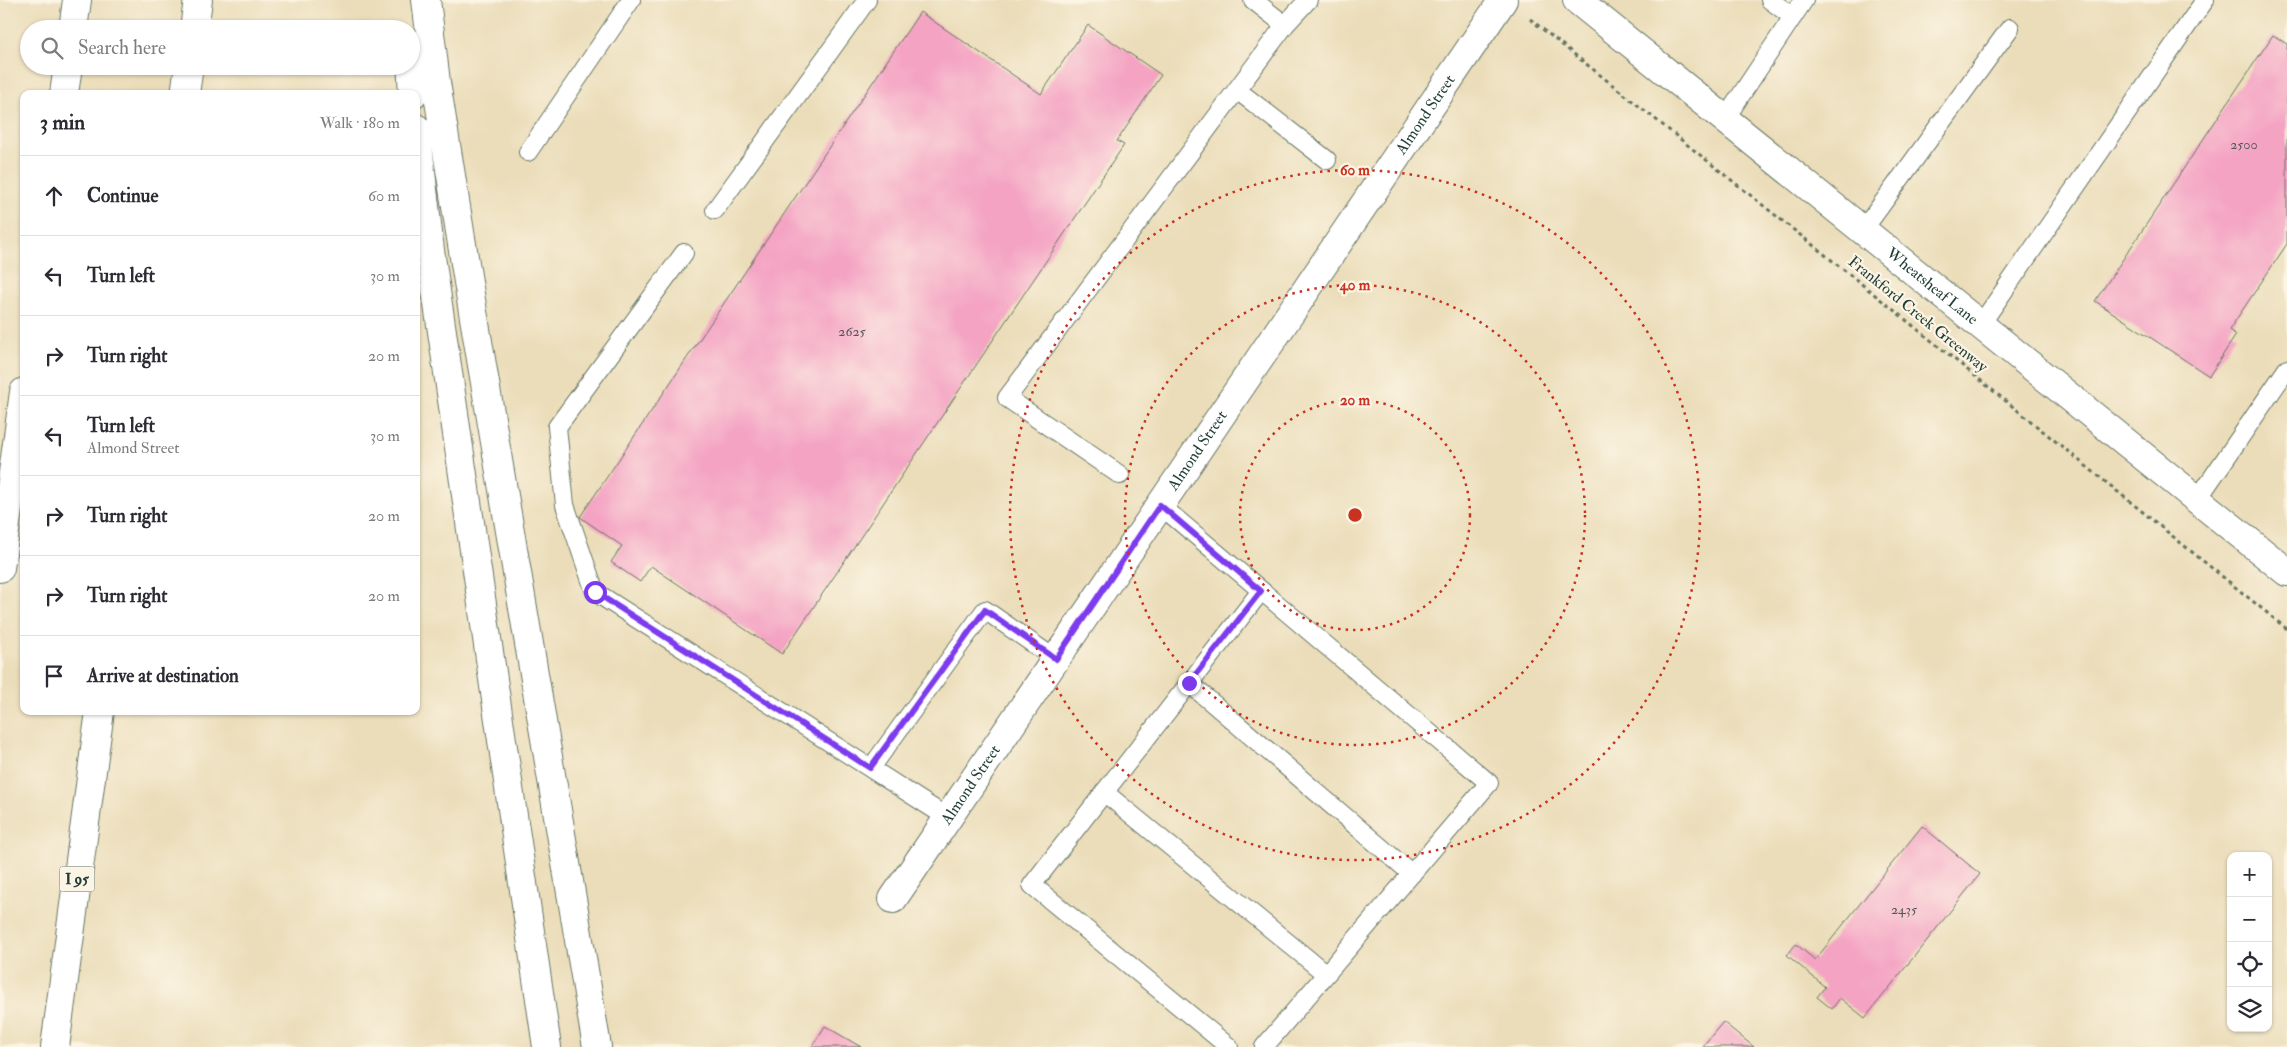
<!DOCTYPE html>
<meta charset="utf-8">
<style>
body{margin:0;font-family:"IM FELL Double Pica",serif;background:#f7f7f7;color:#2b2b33}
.controls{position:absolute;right:15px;bottom:15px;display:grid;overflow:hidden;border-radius:10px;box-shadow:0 1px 4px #0004}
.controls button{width:45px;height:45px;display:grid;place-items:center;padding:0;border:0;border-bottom:1px solid #e1e1e2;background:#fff;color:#2b2b33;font:25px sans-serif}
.stop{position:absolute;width:15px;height:15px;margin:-11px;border:4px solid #7c3aed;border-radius:50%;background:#fff}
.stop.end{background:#7c3aed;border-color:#fff;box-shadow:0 1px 5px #0008}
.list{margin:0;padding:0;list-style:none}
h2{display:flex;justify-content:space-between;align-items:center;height:65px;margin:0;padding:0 20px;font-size:21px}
h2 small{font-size:16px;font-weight:400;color:#7c7c81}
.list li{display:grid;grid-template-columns:32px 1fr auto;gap:15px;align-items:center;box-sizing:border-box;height:80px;padding:0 20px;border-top:1px solid #e1e1e2}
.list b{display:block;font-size:19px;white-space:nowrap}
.list p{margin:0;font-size:16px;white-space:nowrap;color:#7c7c81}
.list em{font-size:16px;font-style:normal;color:#7c7c81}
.icon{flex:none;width:28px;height:28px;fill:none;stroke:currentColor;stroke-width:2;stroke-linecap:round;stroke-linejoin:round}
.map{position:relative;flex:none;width:2287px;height:1047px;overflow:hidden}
.search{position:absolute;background:#fff;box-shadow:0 1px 4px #0004;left:20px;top:20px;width:400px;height:55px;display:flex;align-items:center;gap:12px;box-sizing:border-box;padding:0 18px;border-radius:28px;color:#7c7c81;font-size:19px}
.panel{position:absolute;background:#fff;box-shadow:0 1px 4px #0004;left:20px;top:90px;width:400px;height:625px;border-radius:10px}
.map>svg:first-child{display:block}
</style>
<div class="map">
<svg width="2287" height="1047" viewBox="0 0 2287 1047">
<rect width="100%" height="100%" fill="#fcf5e5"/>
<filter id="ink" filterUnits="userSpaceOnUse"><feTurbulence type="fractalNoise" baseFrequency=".02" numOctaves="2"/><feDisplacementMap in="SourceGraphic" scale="10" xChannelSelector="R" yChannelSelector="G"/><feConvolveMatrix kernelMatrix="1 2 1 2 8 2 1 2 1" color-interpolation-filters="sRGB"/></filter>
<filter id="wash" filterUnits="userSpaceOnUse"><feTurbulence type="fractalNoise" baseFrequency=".0096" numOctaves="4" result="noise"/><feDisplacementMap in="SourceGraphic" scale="20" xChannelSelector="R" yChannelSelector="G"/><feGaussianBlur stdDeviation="1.12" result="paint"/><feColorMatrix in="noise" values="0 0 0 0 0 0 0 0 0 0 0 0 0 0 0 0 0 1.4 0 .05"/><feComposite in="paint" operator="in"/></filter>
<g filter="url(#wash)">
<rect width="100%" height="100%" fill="#ebddb9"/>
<g id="blocks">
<path fill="#f4a3c3" d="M920,12L1041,94L1088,25L1161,75L1117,141L1124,145L782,654L651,566L640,582L611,562L622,546L580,517Z
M2273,35L2287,44V244L2229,330L2236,335L2209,376L2095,301Z
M1922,826L1980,874L1865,1018L1840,998L1832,1009L1817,997L1825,987L1787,955L1796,944L1815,960Z
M1723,1022L1754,1047H1702Z
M825,1026L861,1047H812Z"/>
</g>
</g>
<g filter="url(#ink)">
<use href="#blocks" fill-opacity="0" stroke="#667563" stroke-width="1"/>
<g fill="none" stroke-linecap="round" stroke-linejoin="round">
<g stroke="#667563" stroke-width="20">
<path id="service" d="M1253,0L1285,25L1308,0
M1770,0L1793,17
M1237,90L1327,160
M1725,119L1804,0
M528,152L631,0
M715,210L867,0
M1863,230L2010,28
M684,253L557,427L565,505L595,592L948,818
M1981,324L2205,0
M1120,475L1007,398L1285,25
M2197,500L2287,369
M1160,505L1489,783L1264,1047
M1189,683L1412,874
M871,768L985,610L1055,659
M1104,792L1326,974
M1229,1047L1032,885L1261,591"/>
</g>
<g stroke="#667563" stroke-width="30">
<g id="minor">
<path id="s1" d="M1577,0L2287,572"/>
<path id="s2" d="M893,899L1503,0"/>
</g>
</g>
<g stroke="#667563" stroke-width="30">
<path id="motorway" d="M426,0L436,82L469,288L597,1047
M73,29L77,0
M194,29L198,0
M411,62L413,94
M64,94L68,66
M185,94L189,66
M416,128L430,250L547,1047
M0,568L24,392
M55,1047L100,711"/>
</g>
<path stroke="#667563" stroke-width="3" stroke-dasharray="4 4" stroke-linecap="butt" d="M1530,19L1869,290L2287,629"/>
<use href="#service" stroke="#fff" stroke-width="18"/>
<use href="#minor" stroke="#fff" stroke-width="28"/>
<use href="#motorway" stroke="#fff" stroke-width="28"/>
</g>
</g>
<g fill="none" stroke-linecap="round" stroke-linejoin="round" filter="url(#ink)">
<path stroke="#7c3aed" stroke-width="6" d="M595,592L870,768L985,610L1056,659L1160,505L1261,591L1189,683"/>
</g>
<g fill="none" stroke="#c8321e" stroke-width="2.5" stroke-dasharray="2.5 5">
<circle cx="1355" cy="515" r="115"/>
<circle cx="1355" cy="515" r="230"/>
<circle cx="1355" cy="515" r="345"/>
</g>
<g text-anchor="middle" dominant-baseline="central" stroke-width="4.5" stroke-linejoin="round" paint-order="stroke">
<g font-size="14" fill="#545658">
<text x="2244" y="144">2500</text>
<text x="852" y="331">2625</text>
<text x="1904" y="909">2435</text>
</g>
<rect fill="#fcf5e5" stroke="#617469" stroke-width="1" x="59.5" y="866.5" width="35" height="25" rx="4"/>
<g font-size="15" font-weight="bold" fill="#1f3d34">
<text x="77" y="879">I 95</text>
</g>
<g font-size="16" fill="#1f3d34" stroke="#fcf5e5">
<text stroke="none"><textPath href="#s2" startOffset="948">Almond Street</textPath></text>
<text stroke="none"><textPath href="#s1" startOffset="456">Wheatsheaf Lane</textPath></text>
<text transform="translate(1918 314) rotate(39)">Frankford Creek Greenway</text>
<text stroke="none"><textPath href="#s2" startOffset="542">Almond Street</textPath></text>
<text stroke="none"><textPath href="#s2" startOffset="138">Almond Street</textPath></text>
</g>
</g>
<circle cx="1355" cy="515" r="8" fill="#c8321e" stroke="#fcf5e5" stroke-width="2.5"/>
<g font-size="15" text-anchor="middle" font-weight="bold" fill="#c8321e" stroke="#fcf5e5" stroke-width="4.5" stroke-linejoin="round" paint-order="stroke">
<text x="1355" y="175">60 m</text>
<text x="1355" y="290">40 m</text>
<text x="1355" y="405">20 m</text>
</g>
</svg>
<div class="controls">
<button>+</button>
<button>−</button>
<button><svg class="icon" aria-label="locate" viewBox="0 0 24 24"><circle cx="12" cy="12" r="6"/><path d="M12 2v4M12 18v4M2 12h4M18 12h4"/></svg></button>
<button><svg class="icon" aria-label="layers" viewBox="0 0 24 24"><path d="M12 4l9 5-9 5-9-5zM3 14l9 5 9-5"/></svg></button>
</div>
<div class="stop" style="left:595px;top:592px"></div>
<div class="stop end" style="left:1189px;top:683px"></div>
<div class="search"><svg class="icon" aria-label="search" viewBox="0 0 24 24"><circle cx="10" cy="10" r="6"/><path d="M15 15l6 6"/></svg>Search here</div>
<section class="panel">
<h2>3 min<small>Walk · 180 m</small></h2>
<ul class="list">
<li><svg class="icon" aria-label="ahead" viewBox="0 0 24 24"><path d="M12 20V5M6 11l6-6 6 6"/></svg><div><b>Continue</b></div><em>60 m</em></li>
<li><svg class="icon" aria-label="left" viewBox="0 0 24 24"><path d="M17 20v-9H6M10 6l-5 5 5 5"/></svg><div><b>Turn left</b></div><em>30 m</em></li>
<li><svg class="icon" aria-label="right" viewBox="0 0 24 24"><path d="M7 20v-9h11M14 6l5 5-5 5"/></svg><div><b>Turn right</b></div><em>20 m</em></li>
<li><svg class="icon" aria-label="left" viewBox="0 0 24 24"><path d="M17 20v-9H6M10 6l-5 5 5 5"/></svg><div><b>Turn left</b><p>Almond Street</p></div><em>30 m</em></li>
<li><svg class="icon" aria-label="right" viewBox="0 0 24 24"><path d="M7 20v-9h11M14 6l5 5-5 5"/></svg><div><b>Turn right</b></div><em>20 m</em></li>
<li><svg class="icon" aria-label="right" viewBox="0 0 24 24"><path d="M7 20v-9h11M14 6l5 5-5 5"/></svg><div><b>Turn right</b></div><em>20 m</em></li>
<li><svg class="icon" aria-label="arrive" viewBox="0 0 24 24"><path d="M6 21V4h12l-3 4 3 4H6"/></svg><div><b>Arrive at destination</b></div></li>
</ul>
</section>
</div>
